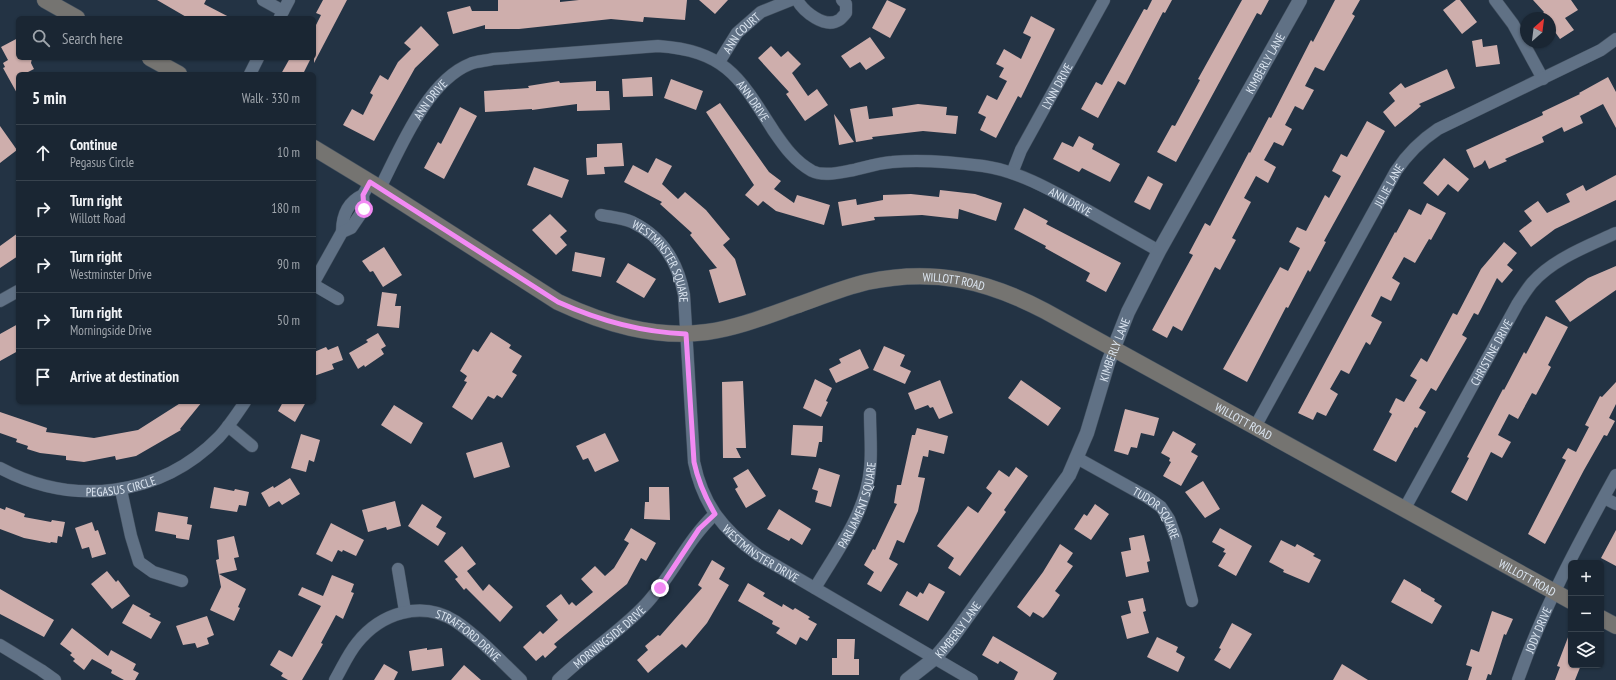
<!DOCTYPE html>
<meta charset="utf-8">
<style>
body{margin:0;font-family:"PT Sans Narrow",sans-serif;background:#27323f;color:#f1f3f6}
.controls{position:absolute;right:12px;bottom:12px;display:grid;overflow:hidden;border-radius:6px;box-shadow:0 1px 3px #0004}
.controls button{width:36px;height:36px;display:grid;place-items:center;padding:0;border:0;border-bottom:1px solid #38434e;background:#1a2633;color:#f1f3f6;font:20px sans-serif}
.compass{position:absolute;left:1520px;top:12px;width:36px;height:36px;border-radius:50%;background:#1a2633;box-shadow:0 1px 3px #0004;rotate:28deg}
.stop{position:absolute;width:12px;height:12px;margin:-9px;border:3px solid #f28af3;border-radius:50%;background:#fff}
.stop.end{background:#f28af3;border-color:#fff;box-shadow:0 1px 4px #0008}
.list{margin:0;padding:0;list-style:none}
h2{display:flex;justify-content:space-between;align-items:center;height:52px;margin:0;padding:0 16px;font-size:17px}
h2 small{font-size:13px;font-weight:400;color:#9fa5ac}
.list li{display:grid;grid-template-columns:26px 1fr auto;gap:12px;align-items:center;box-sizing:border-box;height:56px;padding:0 16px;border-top:1px solid #38434e}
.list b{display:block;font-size:15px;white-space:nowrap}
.list p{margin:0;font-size:13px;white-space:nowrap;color:#9fa5ac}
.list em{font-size:13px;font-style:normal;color:#9fa5ac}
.icon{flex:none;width:22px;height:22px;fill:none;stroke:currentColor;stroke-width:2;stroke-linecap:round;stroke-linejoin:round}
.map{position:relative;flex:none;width:1616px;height:680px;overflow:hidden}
.search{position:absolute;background:#1a2633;box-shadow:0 1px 3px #0004;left:16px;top:16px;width:300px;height:44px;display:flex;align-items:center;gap:10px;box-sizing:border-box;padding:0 14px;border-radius:6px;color:#9fa5ac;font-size:15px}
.panel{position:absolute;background:#1a2633;box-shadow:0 1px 3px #0004;left:16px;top:72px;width:300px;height:332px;border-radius:6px}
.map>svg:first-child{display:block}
</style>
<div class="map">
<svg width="1616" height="680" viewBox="0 0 1616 680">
<rect width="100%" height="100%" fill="#233344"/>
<path fill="#ceaeac" d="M157,0H206L204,4L231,18H188Z
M323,0H347L314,63V29L321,15L316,13Z
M498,0H560V2L579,0H687L685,20L644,17L643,22L611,19L519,29H485V25L453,34L447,12L470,6L472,11H498Z
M699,0H728L715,14Z
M887,0L906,9L890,38L872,28Z
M1152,0H1172L1165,13L1163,12L1125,85L1118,81L1098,118L1081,109L1096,82L1102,85L1144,9L1147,10Z
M1242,0H1269L1261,15L1257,13L1176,162L1157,152L1172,125L1175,126L1200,80L1198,79Z
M1335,0H1360L1352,14L1355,16L1324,71L1315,67L1305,86L1314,90L1303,110L1295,106L1285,125L1292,129L1283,146L1274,142L1264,160L1276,167L1268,183L1256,176L1244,198L1251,202L1232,238L1236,240L1220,270L1215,267L1182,331L1173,326L1167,338L1152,330L1193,255L1189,253L1205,223L1210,226L1249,152L1250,153L1269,117L1271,118L1311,40L1313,42Z
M1456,0H1460L1477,22L1462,34L1443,10Z
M1533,0H1571L1578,10L1565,18L1574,30L1560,39L1550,25V18H1545L1542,14L1544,12Z
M1031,16L1055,29L1021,98L1018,96L996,138L980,130L986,117L978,113L987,95L997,100L1007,81L999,77L1004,68L996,64L1004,49L1021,59L1031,37L1023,33Z
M421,26L439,45L415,68L374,141L343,125L352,109L363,115L373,95L370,93L380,75L388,80L398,62L411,49L404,43Z
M870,37L885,58L866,70L860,62L850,68L841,56Z
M18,38V58H32L31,63L34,69L24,74H18V95L3,68L5,67L3,63L8,60L1,47Z
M1482,39L1483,47L1497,45L1500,64L1476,67L1472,41Z
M771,46L781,57L788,51L801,64L792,73L808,96L817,89L828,105L805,121L786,94L789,92L758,58Z
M290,58H311L303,74H281Z
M1447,69L1455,88L1419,104L1421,106L1395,127L1383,112L1395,101L1389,93L1401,83L1405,88Z
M652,77L653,96L623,97L622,79Z
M1608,77L1616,92V128L1603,104L1580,116L1583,123L1564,132L1562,127L1542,137L1544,142L1505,159L1507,161L1489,169L1485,160L1482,164L1474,168L1466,150L1543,115L1542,112L1580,94L1579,93Z
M671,79L703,91L696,110L664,98Z
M559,81L560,83L596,81V91H609L610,110L577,111V104L532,110V109L485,112L484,91L529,88L528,86Z
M720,103L769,172L781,181L774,189L794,203L797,195L830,205L824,225L776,211L763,201L758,206L745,195L754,185L706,112Z
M918,104L947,107L946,115L958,116L956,134L923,131L872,137L873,139L856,142L850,109L867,106L869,119L893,116L892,108Z
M460,107L477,116L444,179L424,168L438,142L441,144Z
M834,114L854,142L839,145Z
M1367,121L1385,131L1324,241L1326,242L1310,272L1308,270L1288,308L1286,307L1247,382L1223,369L1280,267L1288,271L1300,248L1289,242L1297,227L1306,231L1325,195L1329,198L1341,176L1332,171L1341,154L1347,157Z
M0,126L17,150L0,163Z
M1079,136L1094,144L1092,149L1120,164L1110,182L1082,168L1079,172L1053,159L1062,142L1073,147Z
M622,143L624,166L604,167L605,174L587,175L586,158L597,157V144Z
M656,158L672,166L662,184L678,199L685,192L706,210L730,239L723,245L735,259L746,295L719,303L709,270L717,268L690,235L692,233L660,204L662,202L624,182L633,165L648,173Z
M1444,158L1469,179L1458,192L1448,184L1438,196L1423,183Z
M534,167L569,180L562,198L527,185Z
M1616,175V200L1555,229L1531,247L1519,231L1532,221L1524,211L1538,201L1547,213L1570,202L1566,194L1583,185L1586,191Z
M1148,176L1163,184L1150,210L1134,202Z
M940,190L975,194L1002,203L996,221L959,209L958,219L922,215L874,217L875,220L842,226L838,202L856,199L857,205L883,200V195L911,194L939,197Z
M1427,203L1446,213L1431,240L1429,239L1415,263L1404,257L1392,278L1400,283L1391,301L1381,296L1371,316L1382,322L1370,345L1366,342L1349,374L1341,370L1330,389L1338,394L1326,416L1317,412L1313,420L1298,413L1395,232L1396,233L1409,209L1421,215Z
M1024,208L1048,221L1046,224L1121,263L1106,292L1086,281L1090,273L1045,248L1046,246L1014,229Z
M550,214L567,231L560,237L567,245L556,255L532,230Z
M18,233V256L0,268V246Z
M1504,242L1517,253L1507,265L1513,270L1502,283L1497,278L1478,315L1474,313L1462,335L1467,338L1436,391L1431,388L1419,408L1426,412L1417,428L1415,427L1396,462L1373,450L1392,414L1389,412L1396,398L1404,402L1417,380L1410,376L1421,358L1427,362L1453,313L1457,315L1481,269Z
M384,247L402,275L383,287L373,271L370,272L362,261Z
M575,252L605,258L601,277L572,271Z
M628,263L656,279L644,298L616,282Z
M1616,266V290L1570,322L1555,301L1588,278Z
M382,292L397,294L395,306H401L399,328L377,326Z
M1546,316L1568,327L1548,365L1551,367L1536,395L1532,393L1518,419L1509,414L1498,435L1511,442L1502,458L1491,452L1467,501L1451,492L1469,458L1467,457L1503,389L1504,390L1524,352L1526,354Z
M18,324V351L0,361V334Z
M491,332L511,345L509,348L522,356L512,372L517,375L502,398L497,395L494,399L488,396L472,420L452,407L467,382L464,381L467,376L460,371L473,349L478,352Z
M378,333L386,346L381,349L384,354L365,367L364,365L358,369L349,353L368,342L366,340Z
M338,346L343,360L332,364L334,369L314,376V352L326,347L328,350Z
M884,346L905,355L900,366L911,371L905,384L873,370Z
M860,349L869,368L836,383L829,369L841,363L839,359Z
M815,379L832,388L826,401L828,402L821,417L803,408Z
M940,380L953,413L939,419L933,407L930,408L928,405L915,410L908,393Z
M1021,380L1061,408L1048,426L1008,398Z
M743,381L746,448H736L741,458H723L722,382Z
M1616,382V404L1609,418L1615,421L1607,436L1604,435L1584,470L1545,544L1528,534L1566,460L1562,458L1568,448L1576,452L1589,427L1585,425L1600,396L1602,397Z
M182,402H202L180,429L181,430L136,456L116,460L115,456L84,462L66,460V456L40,453L27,449L28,446L16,442L17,439L0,433V412L47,428L46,432L94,438L138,430Z
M283,402H306L295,422L278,411Z
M394,405L423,423L411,444L381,425Z
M1125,409L1159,418L1154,436L1141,433L1137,448L1131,447L1128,455L1114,451Z
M793,425L823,426L822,442H819L816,457L791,455Z
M917,428L948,436L944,454L929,450L928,457L923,456L918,477L925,478L918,511L904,543L897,540L889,559L898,564L881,592L867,584L874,572L864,565L873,549L875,550L897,504L894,503L897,485H901L912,435H915Z
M1173,431L1196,444L1191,452L1198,456L1181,486L1163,476L1171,462L1169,461L1170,458L1161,453Z
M605,433L619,461L595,472L588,458L583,460L576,446Z
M301,434L320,440L314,462L309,460L306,472L291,468Z
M502,442L510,467L474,478L466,453Z
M1016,467L1028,476L1004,510L1006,512L960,576L948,568L954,558L937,546L968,506L978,513L992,493L986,488L999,470L1009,477Z
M819,468L840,475L831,507L815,502L818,491L812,489Z
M748,469L766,496L746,508L735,489L738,487L733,478Z
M290,478L300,494L282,505L279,501L269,507L261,493L273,486L274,488Z
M1203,481L1220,509L1205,518L1185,492Z
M214,487L234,491L235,489L249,492L246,506L239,505L237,512L210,508Z
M649,487H669L670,520L644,519L645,502H649Z
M395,501L401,526L387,530L386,527L368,532L362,510Z
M422,504L442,517L436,527L446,533L438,546L408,526Z
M1095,504L1109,514L1091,540L1074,529L1084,514L1087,516Z
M6,507L25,514L24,517L51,522L52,520L65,522L62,537L58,536L57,543L51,542L50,543L24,538L0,529V508L5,510Z
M779,509L811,529L802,545L791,538L789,541L767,529Z
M158,512L188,517L187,524L192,525L189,540L176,538V535L155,531Z
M92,522L95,531L98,530L106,554L92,558L89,547L82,549L75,528Z
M331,523L364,540L356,556L343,550L342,552L338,550L332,562L316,554Z
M631,528L656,543L646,561L641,558L627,584L554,644L557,647L545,658L543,655L536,661L523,647L540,631L543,634L558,620L546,606L561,594L569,605L572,602L576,606L593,592L581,579L595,566L605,576L614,568L629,543L624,540Z
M1220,528L1252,546L1236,576L1218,566L1226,553L1223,552L1225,549L1212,542Z
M1616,530V566L1601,558Z
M1144,535L1150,561L1147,562L1149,572L1126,577L1121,552L1131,550L1129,538Z
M234,536L239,557L234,558L237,570L219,574L246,589L238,607L240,608L234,621L210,610L221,587L216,560L219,559L217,540Z
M1281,540L1295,547L1297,544L1315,554L1313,556L1321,560L1309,583L1283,572L1284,570L1269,562Z
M1060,544L1073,553L1067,562L1073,566L1055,591L1060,595L1047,614L1043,618L1033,612L1030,617L1017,607L1043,572Z
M462,546L476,564L467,571L483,591L489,584L513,607L500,622L466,588L464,590L455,579L458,577L444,561Z
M712,560L725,568L719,579L729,585L707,623L686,648L682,644L648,673L637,660L648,650L645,646L658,635L660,636L702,588L698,585Z
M107,571L116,582L118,580L130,596L112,609L91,584Z
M332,575L354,584L351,592L354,593L343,619L336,615L321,643L323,644L319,651L302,680H288L281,676L283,673L270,665L279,650L292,657L321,606L298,595L302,587L323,596Z
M1404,579L1421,589V591L1435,599L1434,601L1442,606L1432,624L1391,602Z
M748,583L765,593L763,596L782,607L783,604L793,610L795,608L810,617L808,619L817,624L807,641L800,637L796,645L776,633L780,628L772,624L773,621L738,601Z
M929,583L945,592L928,621L899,605L907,591L917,597L920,592L923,594Z
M0,589L54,620L44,637L0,614Z
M1143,598L1146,611L1143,612L1149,633L1127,639L1121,616L1131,613L1128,601Z
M133,604L151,614L149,616L161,622L151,639L122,623Z
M1492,611L1513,619L1506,635L1504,634L1491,675L1488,674L1486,680H1468L1472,667L1466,665L1471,649L1479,652Z
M207,616L214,635L207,638L209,644L197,648L195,643L183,645L176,626Z
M1232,623L1252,634L1230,669L1214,660L1221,649L1219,648Z
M72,628L108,656L111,650L136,664L133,670L139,673L135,680H124L111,673L112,670L92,659L84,670L73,661L75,659L70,655L72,653L60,644Z
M1570,632L1571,665H1581L1575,680H1555L1560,667L1557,666Z
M993,636L1057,673L1053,680H1014L1018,672L1000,661L998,664L982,655Z
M1157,637L1178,647L1176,652L1185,657L1178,672L1147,657Z
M837,639H855L854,659H859V675H832V658H837Z
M427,648V650L442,648L444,666L412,671L409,651Z
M384,664L398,672L394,680H374Z
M1342,664L1368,680H1333Z
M464,665L481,680H451Z"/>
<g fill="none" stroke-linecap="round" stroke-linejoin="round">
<g stroke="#414f5e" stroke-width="13">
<g id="minor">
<path d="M263,0L283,11"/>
<path d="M797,0C804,12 825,29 839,20C841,19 844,15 846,13V4L842,0"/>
<path d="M1495,0L1513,24L1543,79"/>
<path d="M280,17L289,0"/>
<path id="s1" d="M719,62L737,33L761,12L791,0"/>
<path d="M250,74L258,58"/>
<path id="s2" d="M1012,173L1021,150L1104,0"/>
<path id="s3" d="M380,188C400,149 427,81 470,64C477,61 486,61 493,59L658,46C725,51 739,76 773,130C784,146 794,161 812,171C824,177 841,172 854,170C866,167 879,163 892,162C922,159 953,162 983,166C1019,171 1053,191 1085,209C1110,223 1134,237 1159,251"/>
<path id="s4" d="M601,215C611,217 623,218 632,222C663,237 678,262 684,295L694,462C703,505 723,530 758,555L972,680"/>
<path d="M342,232C342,216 348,202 363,195"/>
<path d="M314,282L342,232L351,228L364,209L363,195L370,182"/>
<path d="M314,285L338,299"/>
<path d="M0,301L18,291"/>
<path d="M228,426L252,446"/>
<path id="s5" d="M1255,427L1396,171C1408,153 1420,141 1438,129L1601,50L1616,39"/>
<path id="s6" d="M1077,458L1147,497L1161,507L1169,519L1176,538L1192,601"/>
<path id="s7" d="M0,468C73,507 160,497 219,437C229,426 237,414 245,402"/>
<path d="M121,490L131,536L139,562L153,572L182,581"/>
<path d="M1604,498L1616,504"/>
<path id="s8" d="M1405,508L1518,303C1522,297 1527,289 1532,283C1553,259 1588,246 1616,233"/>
<path d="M398,569L405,611"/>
<path id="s9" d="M815,588C837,551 866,513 870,469C872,452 870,432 870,414"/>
<path d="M0,645L41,670L55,680"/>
<path id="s10" d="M335,680C342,668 348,654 357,643C381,613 421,600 455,621C479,637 500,660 521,680"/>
<path id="s11" d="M558,680C586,653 620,632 646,604C672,576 687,540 715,514"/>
<path id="s12" d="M1518,680C1543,608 1579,542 1616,475"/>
</g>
</g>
<g stroke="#414f5e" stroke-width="15">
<g id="tertiary">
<path id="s13" d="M907,680L935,658L952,638L1069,475L1087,433L1108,363L1128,312L1159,251L1300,0"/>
</g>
</g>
<g stroke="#414f5e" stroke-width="17">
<g id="secondary">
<path d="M45,0L77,18"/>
<path d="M150,58L179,74"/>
<path id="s14" d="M314,148L375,185L558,302C605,324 655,339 707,332C737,328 767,316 795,306C818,298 842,288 867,282C933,268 986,280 1045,311L1571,601"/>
<path d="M1601,618L1616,626"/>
</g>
</g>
<use href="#minor" stroke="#607185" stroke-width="12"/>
<use href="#tertiary" stroke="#607185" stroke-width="14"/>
<use href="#secondary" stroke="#757471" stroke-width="16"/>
</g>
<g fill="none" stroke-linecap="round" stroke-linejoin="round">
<path stroke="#f28af3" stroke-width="5" d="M364,209L363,195L370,182L558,302C600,321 640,332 686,334L694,462C698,481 705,497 715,514L699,529L660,588"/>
</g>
<g text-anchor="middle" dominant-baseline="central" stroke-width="4" stroke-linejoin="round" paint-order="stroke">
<g font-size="12" fill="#dce6f1" stroke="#233344">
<text stroke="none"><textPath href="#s1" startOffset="37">ANN COURT</textPath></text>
<text stroke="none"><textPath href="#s13" startOffset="720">KIMBERLY LANE</textPath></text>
<text stroke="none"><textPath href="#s2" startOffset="98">LYNN DRIVE</textPath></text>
<text stroke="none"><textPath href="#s3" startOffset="102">ANN DRIVE</textPath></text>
<text stroke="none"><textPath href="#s3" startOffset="461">ANN DRIVE</textPath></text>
<text stroke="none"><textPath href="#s5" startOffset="276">JULIE LANE</textPath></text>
<text stroke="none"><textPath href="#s3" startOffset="821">ANN DRIVE</textPath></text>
<text stroke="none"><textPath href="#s4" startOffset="83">WESTMINSTER SQUARE</textPath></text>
<text stroke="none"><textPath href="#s14" startOffset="698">WILLOTT ROAD</textPath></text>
<text stroke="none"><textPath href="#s13" startOffset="396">KIMBERLY LANE</textPath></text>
<text stroke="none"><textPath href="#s8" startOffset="178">CHRISTINE DRIVE</textPath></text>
<text stroke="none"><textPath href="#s14" startOffset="1022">WILLOTT ROAD</textPath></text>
<text stroke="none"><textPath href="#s7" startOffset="125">PEGASUS CIRCLE</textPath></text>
<text stroke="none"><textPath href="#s9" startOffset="94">PARLIAMENT SQUARE</textPath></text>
<text stroke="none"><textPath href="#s6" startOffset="99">TUDOR SQUARE</textPath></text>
<text stroke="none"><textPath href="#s4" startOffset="410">WESTMINSTER DRIVE</textPath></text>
<text stroke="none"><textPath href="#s14" startOffset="1346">WILLOTT ROAD</textPath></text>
<text stroke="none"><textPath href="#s13" startOffset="72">KIMBERLY LANE</textPath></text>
<text stroke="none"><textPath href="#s12" startOffset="54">JODY DRIVE</textPath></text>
<text stroke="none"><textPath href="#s11" startOffset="67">MORNINGSIDE DRIVE</textPath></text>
<text stroke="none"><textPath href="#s10" startOffset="172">STRAFFORD DRIVE</textPath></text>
</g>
</g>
</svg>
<div class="controls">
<button>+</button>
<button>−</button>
<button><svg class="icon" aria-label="layers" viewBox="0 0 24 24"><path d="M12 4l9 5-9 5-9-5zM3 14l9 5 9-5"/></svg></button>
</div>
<svg class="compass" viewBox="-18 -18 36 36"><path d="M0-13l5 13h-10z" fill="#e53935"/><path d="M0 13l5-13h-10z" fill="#9fa5ac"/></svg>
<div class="stop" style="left:364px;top:209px"></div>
<div class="stop end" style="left:660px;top:588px"></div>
<div class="search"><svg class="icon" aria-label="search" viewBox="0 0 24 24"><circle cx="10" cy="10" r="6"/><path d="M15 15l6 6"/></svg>Search here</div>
<section class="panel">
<h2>5 min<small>Walk · 330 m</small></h2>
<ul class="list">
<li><svg class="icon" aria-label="ahead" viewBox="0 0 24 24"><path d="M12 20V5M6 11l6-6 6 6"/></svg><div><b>Continue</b><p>Pegasus Circle</p></div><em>10 m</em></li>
<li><svg class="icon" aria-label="right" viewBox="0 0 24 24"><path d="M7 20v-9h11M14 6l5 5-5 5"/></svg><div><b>Turn right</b><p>Willott Road</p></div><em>180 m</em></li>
<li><svg class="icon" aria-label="right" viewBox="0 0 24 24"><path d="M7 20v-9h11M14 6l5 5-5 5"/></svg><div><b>Turn right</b><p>Westminster Drive</p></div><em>90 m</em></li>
<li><svg class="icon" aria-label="right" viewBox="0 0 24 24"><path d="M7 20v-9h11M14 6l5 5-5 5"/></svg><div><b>Turn right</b><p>Morningside Drive</p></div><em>50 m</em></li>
<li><svg class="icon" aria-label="arrive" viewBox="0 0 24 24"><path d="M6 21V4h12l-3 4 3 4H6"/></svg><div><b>Arrive at destination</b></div></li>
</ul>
</section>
</div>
